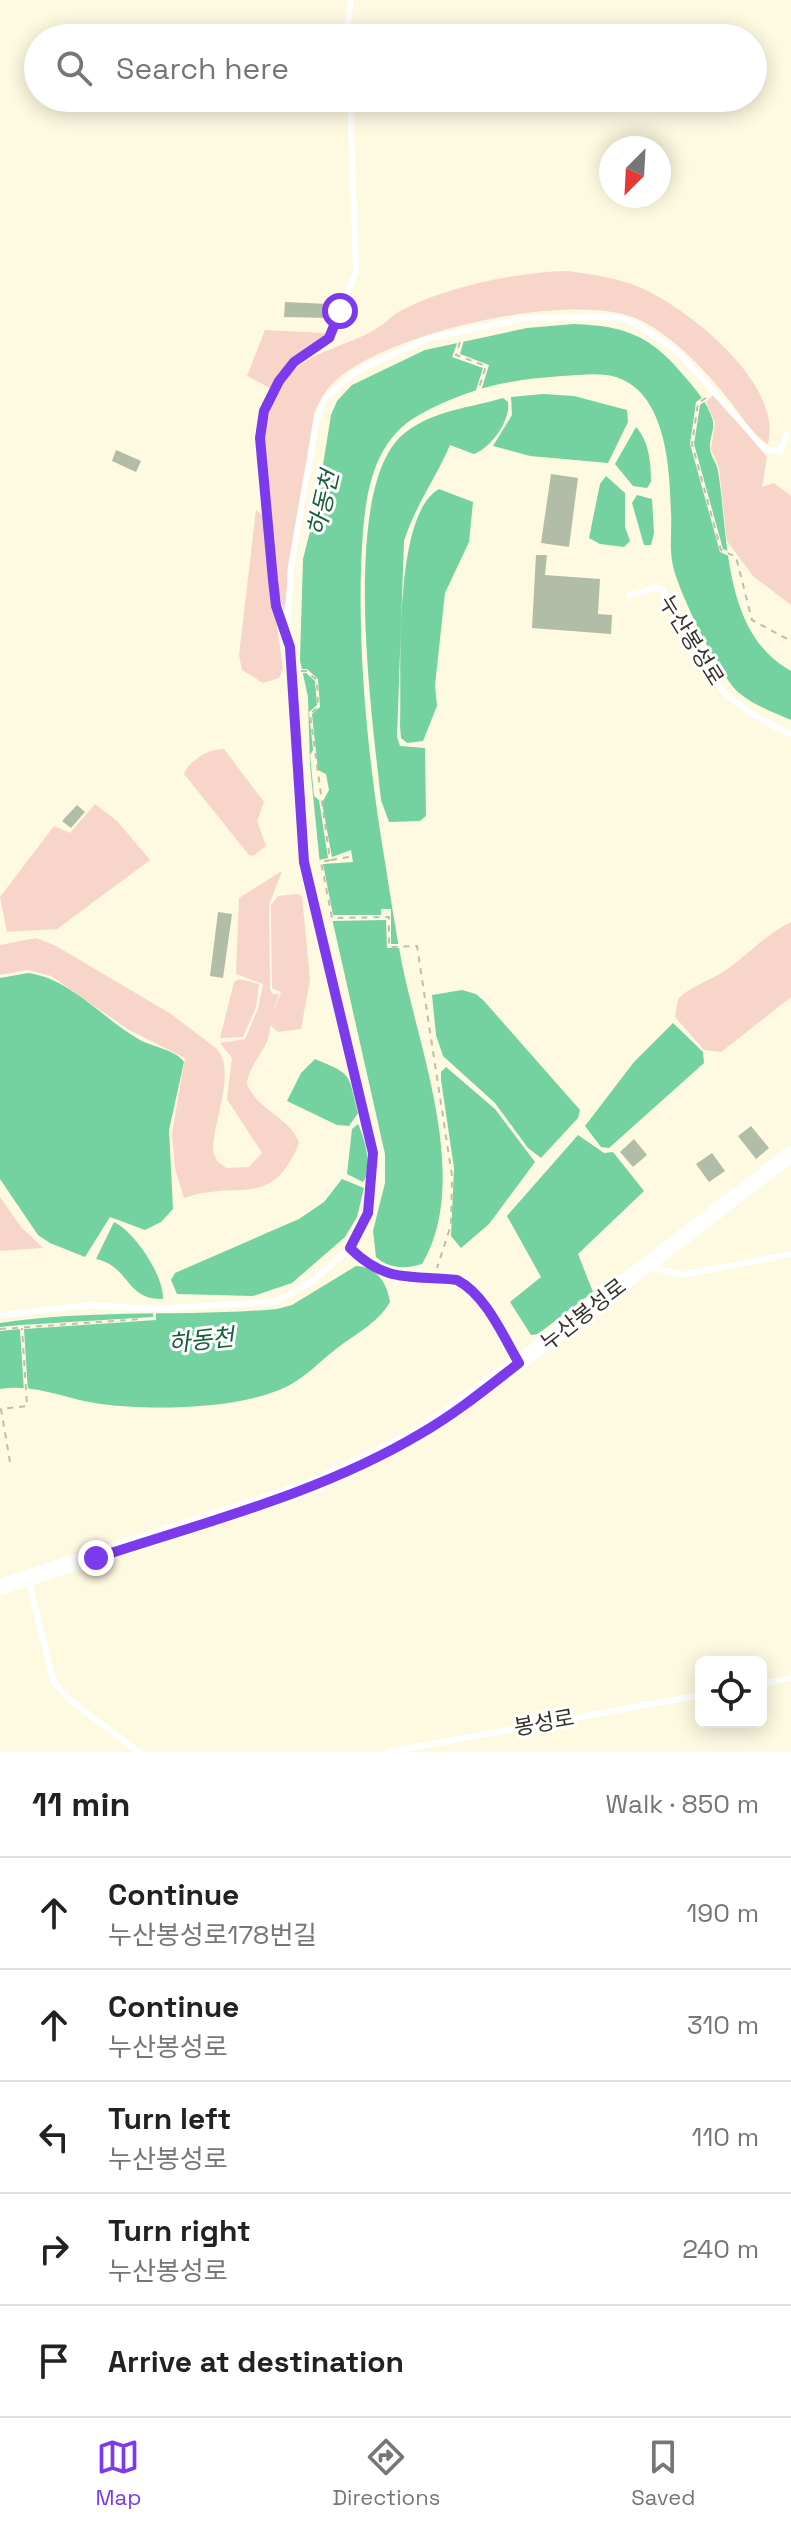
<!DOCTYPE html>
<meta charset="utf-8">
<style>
body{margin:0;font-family:"Space Grotesk","Noto Sans KR",sans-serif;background:#f6f6f6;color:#222}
.controls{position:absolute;right:24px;bottom:24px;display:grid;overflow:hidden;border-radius:12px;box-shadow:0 4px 20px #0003}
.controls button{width:72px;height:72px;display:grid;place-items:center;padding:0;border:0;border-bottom:2px solid #e0e0e0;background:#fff;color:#222;font:40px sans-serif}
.compass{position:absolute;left:599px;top:136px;width:72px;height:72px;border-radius:50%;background:#fff;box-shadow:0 4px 20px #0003;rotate:204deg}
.stop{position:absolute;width:24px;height:24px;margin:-18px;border:6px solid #7c3aed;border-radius:50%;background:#fff}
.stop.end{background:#7c3aed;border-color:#fff;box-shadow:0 2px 8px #0008}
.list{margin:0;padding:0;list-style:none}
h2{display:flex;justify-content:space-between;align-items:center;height:104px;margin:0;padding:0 32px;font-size:34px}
h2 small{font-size:26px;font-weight:400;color:#767676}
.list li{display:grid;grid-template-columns:52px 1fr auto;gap:24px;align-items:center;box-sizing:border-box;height:112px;padding:0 32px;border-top:2px solid #e0e0e0}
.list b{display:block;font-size:30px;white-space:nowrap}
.list p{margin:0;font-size:26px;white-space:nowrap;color:#767676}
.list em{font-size:26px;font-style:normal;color:#767676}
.icon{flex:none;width:44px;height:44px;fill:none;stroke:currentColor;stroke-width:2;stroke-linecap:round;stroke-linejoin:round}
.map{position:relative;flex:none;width:791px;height:1752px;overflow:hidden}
.search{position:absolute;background:#fff;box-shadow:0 4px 20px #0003;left:24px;right:24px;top:24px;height:88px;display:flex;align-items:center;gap:20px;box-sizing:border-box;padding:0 28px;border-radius:44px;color:#767676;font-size:30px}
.sheet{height:664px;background:#fff}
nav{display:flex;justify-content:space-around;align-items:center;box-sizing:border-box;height:112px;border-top:2px solid #e0e0e0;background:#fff;font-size:22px;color:#767676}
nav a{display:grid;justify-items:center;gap:4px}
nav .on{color:#7c3aed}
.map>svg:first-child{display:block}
</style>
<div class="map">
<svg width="791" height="1752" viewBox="0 0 791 1752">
<rect width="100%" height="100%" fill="#fef9e1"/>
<path fill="#f8d5c9" d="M568,271C595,275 621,278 646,290C693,313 783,385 768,444C752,436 740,413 728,399C705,370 676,339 642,321C578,288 384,332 333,383C324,392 319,402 314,414L283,617C271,551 240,422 293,371C316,350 349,345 374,330C385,324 393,314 404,309C449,286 518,272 568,271Z
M265,330L325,333L326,334L315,347L289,362L270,388L247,376Z
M714,394L767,457L762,487L774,483L791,496V605L753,576L727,541L719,468L711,449L715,423L706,402Z
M256,510L262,515L283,669L279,678L263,683L242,670L239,655Z
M224,749L264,802L257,821L266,846L253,856L249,855L184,774C188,761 210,748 224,749Z
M95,804L117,821L150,860L57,929L7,932L0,897L54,826L70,833Z
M282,871L269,905L270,990L273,994H279L272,1014L281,992L272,988L271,905L278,896L298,894L302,897L310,979L301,1029L278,1032L270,1025C271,1049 249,1061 247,1084C257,1110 291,1118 299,1143C272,1211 238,1179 184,1198L175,1169L172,1133L185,1058L129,1030L51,976L27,970L0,975V945L36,938L56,946L171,1014L217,1049C237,1071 212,1124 213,1151L217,1161L226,1168L249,1167L262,1153L227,1099L232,1058L220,1043L245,1039L258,1009L263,984L236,974L239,898Z
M791,922V997L721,1052L704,1050L675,1017L678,999C692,985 710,981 726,970C749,954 765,935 791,922Z
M239,979L259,984L256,1007L243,1037L220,1038L234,982Z
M0,1197L21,1227L43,1248L0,1251Z"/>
<path fill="#73d29f" d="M574,324C627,326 651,336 685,377C696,390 707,402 712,418C716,429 709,437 710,448C710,456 717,463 718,471C729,537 722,633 791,671V720C773,712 753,705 738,692C718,673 679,593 673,566C669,548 672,531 671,513C670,467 666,384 607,375C593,373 577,375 562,376C506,380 469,388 419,415C376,439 367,486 363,531C355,638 368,762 386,868C391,900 396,933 402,964C420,1052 471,1182 422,1264C406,1269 389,1269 376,1257L373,1231L385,1183V1154L320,865L310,765L308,697L300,660L303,559L316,508L331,415L337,401L352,385L425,350L527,328Z
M543,394L574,396L627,410L628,422L608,463L530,456L493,446L512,415L511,397Z
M503,398L508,402C511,420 491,448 474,454L450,445C436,478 415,506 404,541L397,737L400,746L425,748L426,816L420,821L389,822L381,800C373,722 338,482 406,432C435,410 469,408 503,398Z
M636,427C649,441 651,463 651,482L647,488L633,486L615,464Z
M606,476L625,493V527L630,541L624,547L600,544L589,538L600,484Z
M439,489L473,502L469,542L445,593L435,685L437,706L423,741L407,743L401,738L400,726C402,674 392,515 439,489Z
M637,495L652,499L654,533L651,545H644L632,503Z
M28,973C70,978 104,1020 140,1040C153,1047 176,1050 184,1062L169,1130L173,1209L161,1222L145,1230L110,1217L85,1257L50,1243L38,1235L0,1179V978Z
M462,990L476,994L484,1001L580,1110L578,1118L541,1158L528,1148L495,1103L443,1056L436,1035L432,995Z
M673,1023L703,1052L704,1063L609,1148L601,1147L585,1126L634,1062Z
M315,1059C353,1075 348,1073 358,1113L349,1126L337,1125L287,1101L301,1073Z
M446,1067L495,1109L535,1162L489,1224L461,1248L451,1236L454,1168L441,1080V1072Z
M358,1124C365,1138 373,1170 363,1182L347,1174L352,1129Z
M578,1135L604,1153L613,1152L644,1191L578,1254L593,1292L538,1334L531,1335L510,1302L541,1277L507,1216Z
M342,1179L364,1188L357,1217L345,1237L292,1283L253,1296L177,1294L171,1280L175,1273L299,1219L324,1202Z
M114,1222C135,1232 164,1276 163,1299C125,1300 131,1267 96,1259Z
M356,1266C377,1267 387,1283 390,1302C377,1324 355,1334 336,1349C319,1362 307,1376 288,1386C243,1409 151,1411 101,1404C67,1400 36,1383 0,1389V1323C91,1309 185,1317 277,1309L292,1305Z"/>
<path fill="#fef9e1" d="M464,340L460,354L489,365L481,391L475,393L483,368L452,357L458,341Z
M706,395L708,399L700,405L694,444L723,549L732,553L733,558L720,552L690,444L696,402Z
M298,669H307L318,679L320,707L312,714L318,770L326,774L329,790L322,803L332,857L351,850L353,862L323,864L333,915H381V909H391V944H403L404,948H387L386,920L330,921L319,860L328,858L319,800L314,796L310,755L313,750L309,712L317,705L315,681L306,673H298Z
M153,1313H156V1320L24,1329L28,1392H24L20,1329L0,1331V1327L21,1325L153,1317Z"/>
<path fill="#b2bda7" d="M285,302L329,304L328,318L284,317Z
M116,450L141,461L136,472L112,461Z
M551,474L578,478L569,547L541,543Z
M536,555H547L545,575L600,579L598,614L612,615L611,634L532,628Z
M77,805L85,812L71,828L62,821Z
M218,912L232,914L223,978L210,976Z
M751,1126L769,1148L756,1159L738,1136Z
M634,1139L647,1155L633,1167L620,1152Z
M712,1153L725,1171L709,1182L696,1164Z"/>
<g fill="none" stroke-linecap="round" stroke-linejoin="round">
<path stroke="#c1bda9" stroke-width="2" stroke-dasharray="6 6" stroke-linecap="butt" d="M460,342L456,355L486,366L478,391
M706,398L698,403L692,444L721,550L736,557L752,620L791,641
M301,671H306L317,680L318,707L310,714L330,860L321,862L332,918L389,917V947L417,946L452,1176L451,1225L437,1268
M331,860L349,857
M0,1329L142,1319
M10,1462L1,1409L27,1406L22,1328"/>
<path stroke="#fff" stroke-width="6" d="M346,38L351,0
M629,595L655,588L663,590C673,600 677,615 683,628C712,686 731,708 791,734
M288,642L273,580L260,425L269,400L286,371L329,338L356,272L350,98
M350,1248C367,1264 387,1279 410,1279C428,1279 450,1274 466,1285C489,1302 505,1338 519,1363
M650,1267L683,1275L791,1254
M0,1315L90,1305L151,1309L275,1302L313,1281L350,1248L368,1213L374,1176L367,1125L304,862L288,620L291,566L316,423L325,398L357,371L429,338L526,318L615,317L633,322L678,352L765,449L780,452L787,435
M28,1579L54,1683L71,1701L139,1752
M761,1684L791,1678
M388,1752L701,1695"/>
<path stroke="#fff" stroke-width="16" d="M0,1587L313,1486L420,1434L519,1363L791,1154"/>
</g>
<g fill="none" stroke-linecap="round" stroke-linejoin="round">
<path stroke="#7c3aed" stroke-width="10" d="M96,1558C205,1522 321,1493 420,1434C455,1414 487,1388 519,1363C503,1336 486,1295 457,1280C412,1275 386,1284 350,1248L368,1213L373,1153L304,862L290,647L276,606L273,580L260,438L264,411L279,381L294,362L329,338L340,311"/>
</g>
<g text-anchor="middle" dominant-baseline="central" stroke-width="6" stroke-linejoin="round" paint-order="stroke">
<g font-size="22" fill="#36342b" stroke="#fff">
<text transform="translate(692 640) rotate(58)">누산봉성로</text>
<text transform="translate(583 1314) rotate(-38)">누산봉성로</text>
<text transform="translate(544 1722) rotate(-10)">봉성로</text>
</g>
<g font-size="24" font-style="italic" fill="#185f3e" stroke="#fff">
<text transform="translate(323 503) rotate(-77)">하동천</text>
<text transform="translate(201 1340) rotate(-6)">하동천</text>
</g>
</g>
</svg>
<div class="controls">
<button><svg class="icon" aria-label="locate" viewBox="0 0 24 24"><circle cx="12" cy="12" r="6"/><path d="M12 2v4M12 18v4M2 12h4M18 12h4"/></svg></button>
</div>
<svg class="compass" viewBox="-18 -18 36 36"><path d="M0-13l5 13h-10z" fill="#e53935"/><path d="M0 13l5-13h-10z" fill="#767676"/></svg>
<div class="stop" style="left:340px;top:311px"></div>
<div class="stop end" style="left:96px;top:1558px"></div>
<div class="search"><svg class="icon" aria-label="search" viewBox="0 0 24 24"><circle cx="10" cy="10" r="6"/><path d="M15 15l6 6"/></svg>Search here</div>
</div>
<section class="sheet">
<h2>11 min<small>Walk · 850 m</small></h2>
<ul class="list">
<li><svg class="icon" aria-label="ahead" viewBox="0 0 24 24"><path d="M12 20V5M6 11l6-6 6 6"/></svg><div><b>Continue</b><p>누산봉성로178번길</p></div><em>190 m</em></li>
<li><svg class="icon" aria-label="ahead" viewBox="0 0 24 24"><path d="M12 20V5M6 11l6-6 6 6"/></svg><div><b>Continue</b><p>누산봉성로</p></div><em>310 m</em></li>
<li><svg class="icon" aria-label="left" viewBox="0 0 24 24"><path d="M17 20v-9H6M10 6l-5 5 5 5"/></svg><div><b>Turn left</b><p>누산봉성로</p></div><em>110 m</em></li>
<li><svg class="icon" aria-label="right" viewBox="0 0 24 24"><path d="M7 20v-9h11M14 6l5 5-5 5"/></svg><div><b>Turn right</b><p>누산봉성로</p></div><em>240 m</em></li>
<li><svg class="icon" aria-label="arrive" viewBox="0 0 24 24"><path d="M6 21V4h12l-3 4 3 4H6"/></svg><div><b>Arrive at destination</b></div></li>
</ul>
</section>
<nav>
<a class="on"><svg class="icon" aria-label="map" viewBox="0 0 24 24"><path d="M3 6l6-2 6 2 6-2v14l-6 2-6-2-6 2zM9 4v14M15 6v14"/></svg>Map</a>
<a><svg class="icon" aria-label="directions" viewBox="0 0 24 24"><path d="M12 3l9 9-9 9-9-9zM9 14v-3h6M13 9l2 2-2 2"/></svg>Directions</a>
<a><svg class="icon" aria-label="saved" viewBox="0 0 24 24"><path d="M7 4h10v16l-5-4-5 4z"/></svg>Saved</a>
</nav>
